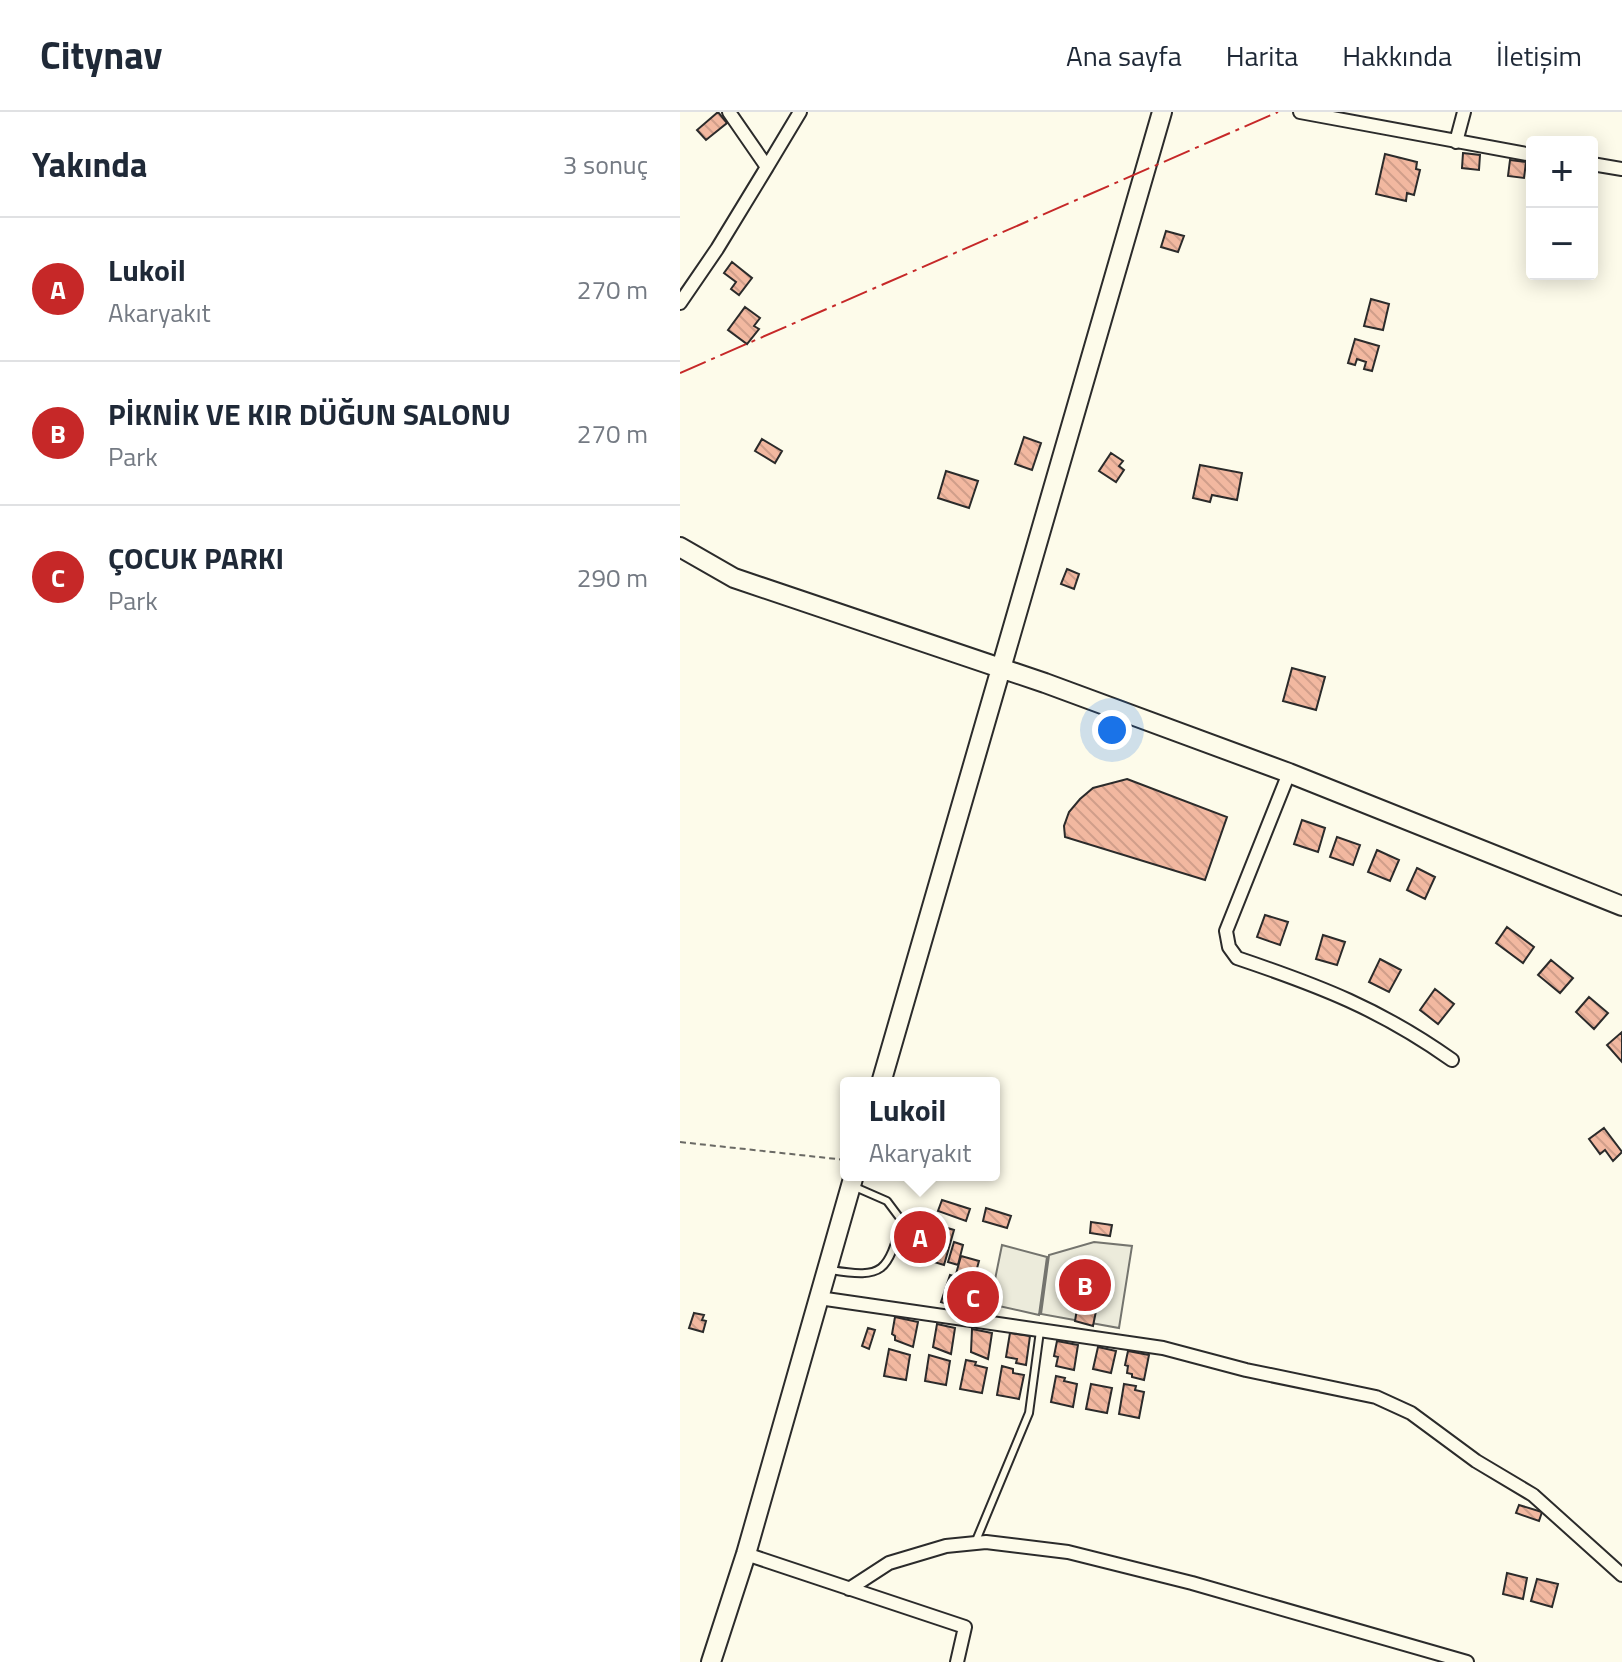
<!DOCTYPE html>
<html lang="tr">
<meta charset="utf-8">
<style>
body{margin:0;font-family:"Titillium Web",sans-serif;background:#f6f6f7;color:#1f2937}
.controls{position:absolute;right:24px;top:24px;display:grid;overflow:hidden;border-radius:8px;box-shadow:0 4px 20px #0003}
.controls button{width:72px;height:72px;display:grid;place-items:center;padding:0;border:0;border-bottom:2px solid #e0e1e3;background:#fff;color:#1f2937;font:40px sans-serif}
.you{position:absolute;left:432px;top:618px;width:28px;height:28px;margin:-20px;border:6px solid #fff;border-radius:50%;background:#1a73e8;box-shadow:0 0 0 12px #1a73e833}
.badge{display:grid;place-items:center;width:52px;height:52px;border-radius:50%;background:#c62828;color:#fff;font-size:26px;font-weight:700}
.pin{position:absolute;translate:-50% -50%;border:4px solid #fff;box-shadow:0 2px 8px #0006}
.popup{position:absolute;left:160px;top:965px;width:160px;height:104px;box-sizing:border-box;display:grid;place-content:center;border-radius:8px;background:#fff;filter:drop-shadow(0 2px 6px #0005);font-size:26px;white-space:nowrap;color:#747a83}
.popup b{font-size:30px;color:#1f2937}
.popup::after{content:'';position:absolute;left:50%;top:100%;margin-left:-16px;border:16px solid transparent;border-top-color:#fff}
.list{margin:0;padding:0;list-style:none}
h2{display:flex;justify-content:space-between;align-items:center;height:104px;margin:0;padding:0 32px;font-size:34px}
h2 small{font-size:26px;font-weight:400;color:#747a83}
.list li{display:grid;grid-template-columns:52px 1fr auto;gap:24px;align-items:center;box-sizing:border-box;height:144px;padding:0 32px;border-top:2px solid #e0e1e3}
.list b{display:block;font-size:30px;white-space:nowrap}
.list p{margin:0;font-size:26px;white-space:nowrap;color:#747a83}
.list em{font-size:26px;font-style:normal;color:#747a83}
.map{position:relative;flex:none;width:942px;height:1550px;overflow:hidden}
header{display:flex;align-items:center;gap:48px;box-sizing:border-box;height:112px;padding:0 40px;background:#fff;border-bottom:2px solid #e0e1e3}
header strong{font-size:38px}
nav{display:flex;gap:44px;margin-inline-start:auto;font-size:28px}
main{display:flex}
aside{flex:1;background:#fff}
.map>svg:first-child{display:block}
</style>
<header>
<strong>Citynav</strong>
<nav><a>Ana sayfa</a><a>Harita</a><a>Hakkında</a><a>İletişim</a></nav>
</header>
<main>
<aside>
<h2>Yakında<small>3 sonuç</small></h2>
<ul class="list">
<li><span class="badge">A</span><div><b>Lukoil</b><p>Akaryakıt</p></div><em>270 m</em></li>
<li><span class="badge">B</span><div><b>PİKNİK VE KIR DÜĞUN SALONU</b><p>Park</p></div><em>270 m</em></li>
<li><span class="badge">C</span><div><b>ÇOCUK PARKI</b><p>Park</p></div><em>290 m</em></li>
</ul>
</aside>
<div class="map">
<svg width="942" height="1550" viewBox="0 0 942 1550">
<defs>
<pattern id="building-back-hatch" width="6" height="6" patternUnits="userSpaceOnUse" patternTransform="scale(2)"><rect width="6" height="6" fill="#f2b8a0"/><path d="M-1 5l2 2M0 0l6 6M5-1l2 2" fill="none" stroke="#d09e8a"/></pattern>
</defs>
<rect width="100%" height="100%" fill="#fdfbea"/>
<path fill="#ecebdb" stroke="#74746e" stroke-width="2" d="M414,1130L452,1134L439,1216L361,1202L369,1143Z
M322,1133L367,1145L359,1203L310,1192Z
M285,1171L305,1175L301,1197L279,1194Z"/>
<path fill="url(#building-back-hatch)" stroke="#2b2b2b" stroke-width="2" d="M38,0L47,11L26,28L17,18Z
M783,41L800,43L799,58L782,56Z
M705,42L737,50L736,57L740,58L734,83L727,81L726,89L696,82Z
M830,48L846,50L844,66L828,64Z
M486,119L504,124L498,140L481,135Z
M52,150L72,166L59,183L51,177L56,170L44,161Z
M691,187L709,192L703,218L684,214Z
M65,195L80,206L74,214L79,217L67,232L48,218Z
M675,227L699,234L692,259L684,257L686,250L677,247L675,253L668,251Z
M344,325L361,331L352,358L335,352Z
M82,327L102,339L95,351L75,339Z
M431,341L443,349L439,354L444,358L436,370L419,359Z
M520,353L562,361L557,388L532,383L530,390L513,386Z
M266,359L298,369L289,396L258,386Z
M387,457L399,462L394,477L381,472Z
M612,556L645,565L636,598L603,589Z
M447,667L547,705L525,768L385,725L384,714L389,700L400,687L413,676Z
M622,708L645,716L638,740L614,732Z
M657,725L680,733L673,753L650,745Z
M697,738L719,748L710,769L688,760Z
M737,756L755,765L745,787L727,778Z
M585,803L608,810L600,833L577,825Z
M827,815L854,835L843,851L816,831Z
M643,823L665,830L657,853L636,847Z
M700,847L721,858L709,880L689,870Z
M871,848L893,866L880,881L858,863Z
M755,877L774,892L758,912L740,898Z
M909,885L928,901L914,917L896,900Z
M942,920V950L927,933Z
M924,1016L942,1040L933,1049L925,1038L920,1042L909,1027Z
M262,1088L290,1097L286,1109L258,1099Z
M306,1096L331,1104L327,1116L303,1109Z
M238,1107L274,1118L264,1153L228,1142Z
M411,1110L432,1113L430,1124L410,1121Z
M274,1130L283,1133L278,1153L268,1150Z
M281,1144L299,1149L294,1167L276,1162Z
M270,1163L283,1167L274,1194L261,1190Z
M399,1185L418,1189L413,1214L395,1209Z
M14,1201L24,1203L22,1208L26,1209L23,1220L9,1216Z
M215,1205L238,1210L233,1235L215,1228V1224L212,1222Z
M257,1212L275,1216L271,1242L253,1235Z
M188,1216L195,1218L189,1237L182,1234Z
M292,1217L312,1221L308,1247L291,1240Z
M330,1221L350,1224L346,1253L336,1251L337,1247L326,1245Z
M377,1229L398,1233L394,1258L376,1254L378,1245L374,1244Z
M418,1235L436,1239L431,1261L413,1257Z
M209,1237L230,1243L226,1268L204,1264Z
M448,1239L469,1243L464,1268L452,1265V1262L447,1261L448,1254L445,1253Z
M249,1243L270,1249L266,1273L245,1269Z
M286,1248L296,1250L295,1253L307,1256L302,1281L280,1277Z
M322,1254L333,1257V1261L344,1263L339,1287L317,1283Z
M376,1264L385,1266L384,1269L397,1272L393,1295L371,1290Z
M411,1272L432,1276L427,1301L406,1297Z
M444,1272L456,1274L455,1278L464,1280L459,1306L439,1302Z
M839,1393L862,1400L859,1409L836,1401Z
M827,1461L847,1466L843,1487L823,1482Z
M857,1467L878,1472L872,1495L851,1489Z"/>
<g fill="none" stroke-linecap="round" stroke-linejoin="round">
<g stroke="#2b2b2b" stroke-width="10">
<path id="lane" d="M151,1158C205,1167 207,1159 222,1109L207,1089L175,1075
M295,1431L349,1301L360,1219"/>
</g>
<g stroke="#2b2b2b" stroke-width="16">
<path id="street" d="M49,0L87,55L120,0
M620,0L852,43
M776,30L784,0
M912,52L942,57
M0,191L37,137L87,55
M609,661L546,819L549,835L557,846C640,874 700,897 772,948
M139,1186L483,1236L566,1258L696,1285L731,1301L796,1349L853,1383L942,1463
M66,1442L285,1515L277,1550
M169,1477L209,1451L266,1434L306,1430L388,1440L512,1471L787,1550"/>
</g>
<g stroke="#2b2b2b" stroke-width="22">
<path id="secondary" d="M0,435L54,466L365,571L609,661L942,794
M201,971L482,0
M31,1550L66,1442L174,1063"/>
</g>
<path stroke="#6a6964" stroke-width="2" stroke-dasharray="6 4" stroke-linecap="butt" d="M0,1030L166,1048"/>
<use href="#lane" stroke="#fdfbea" stroke-width="6"/>
<use href="#street" stroke="#fdfbea" stroke-width="12"/>
<use href="#secondary" stroke="#fdfbea" stroke-width="18"/>
<path stroke="#c62828" stroke-width="2" stroke-dasharray="28 6 4 6" stroke-linecap="butt" d="M0,261L598,0"/>
</g>
</svg>
<div class="controls">
<button>+</button>
<button>−</button>
</div>
<div class="you"></div>
<div class="pin badge" style="left:240px;top:1125px">A</div>
<div class="popup"><b>Lukoil</b>Akaryakıt</div>
<div class="pin badge" style="left:405px;top:1173px">B</div>
<div class="pin badge" style="left:293px;top:1185px">C</div>
</div>
</main>
